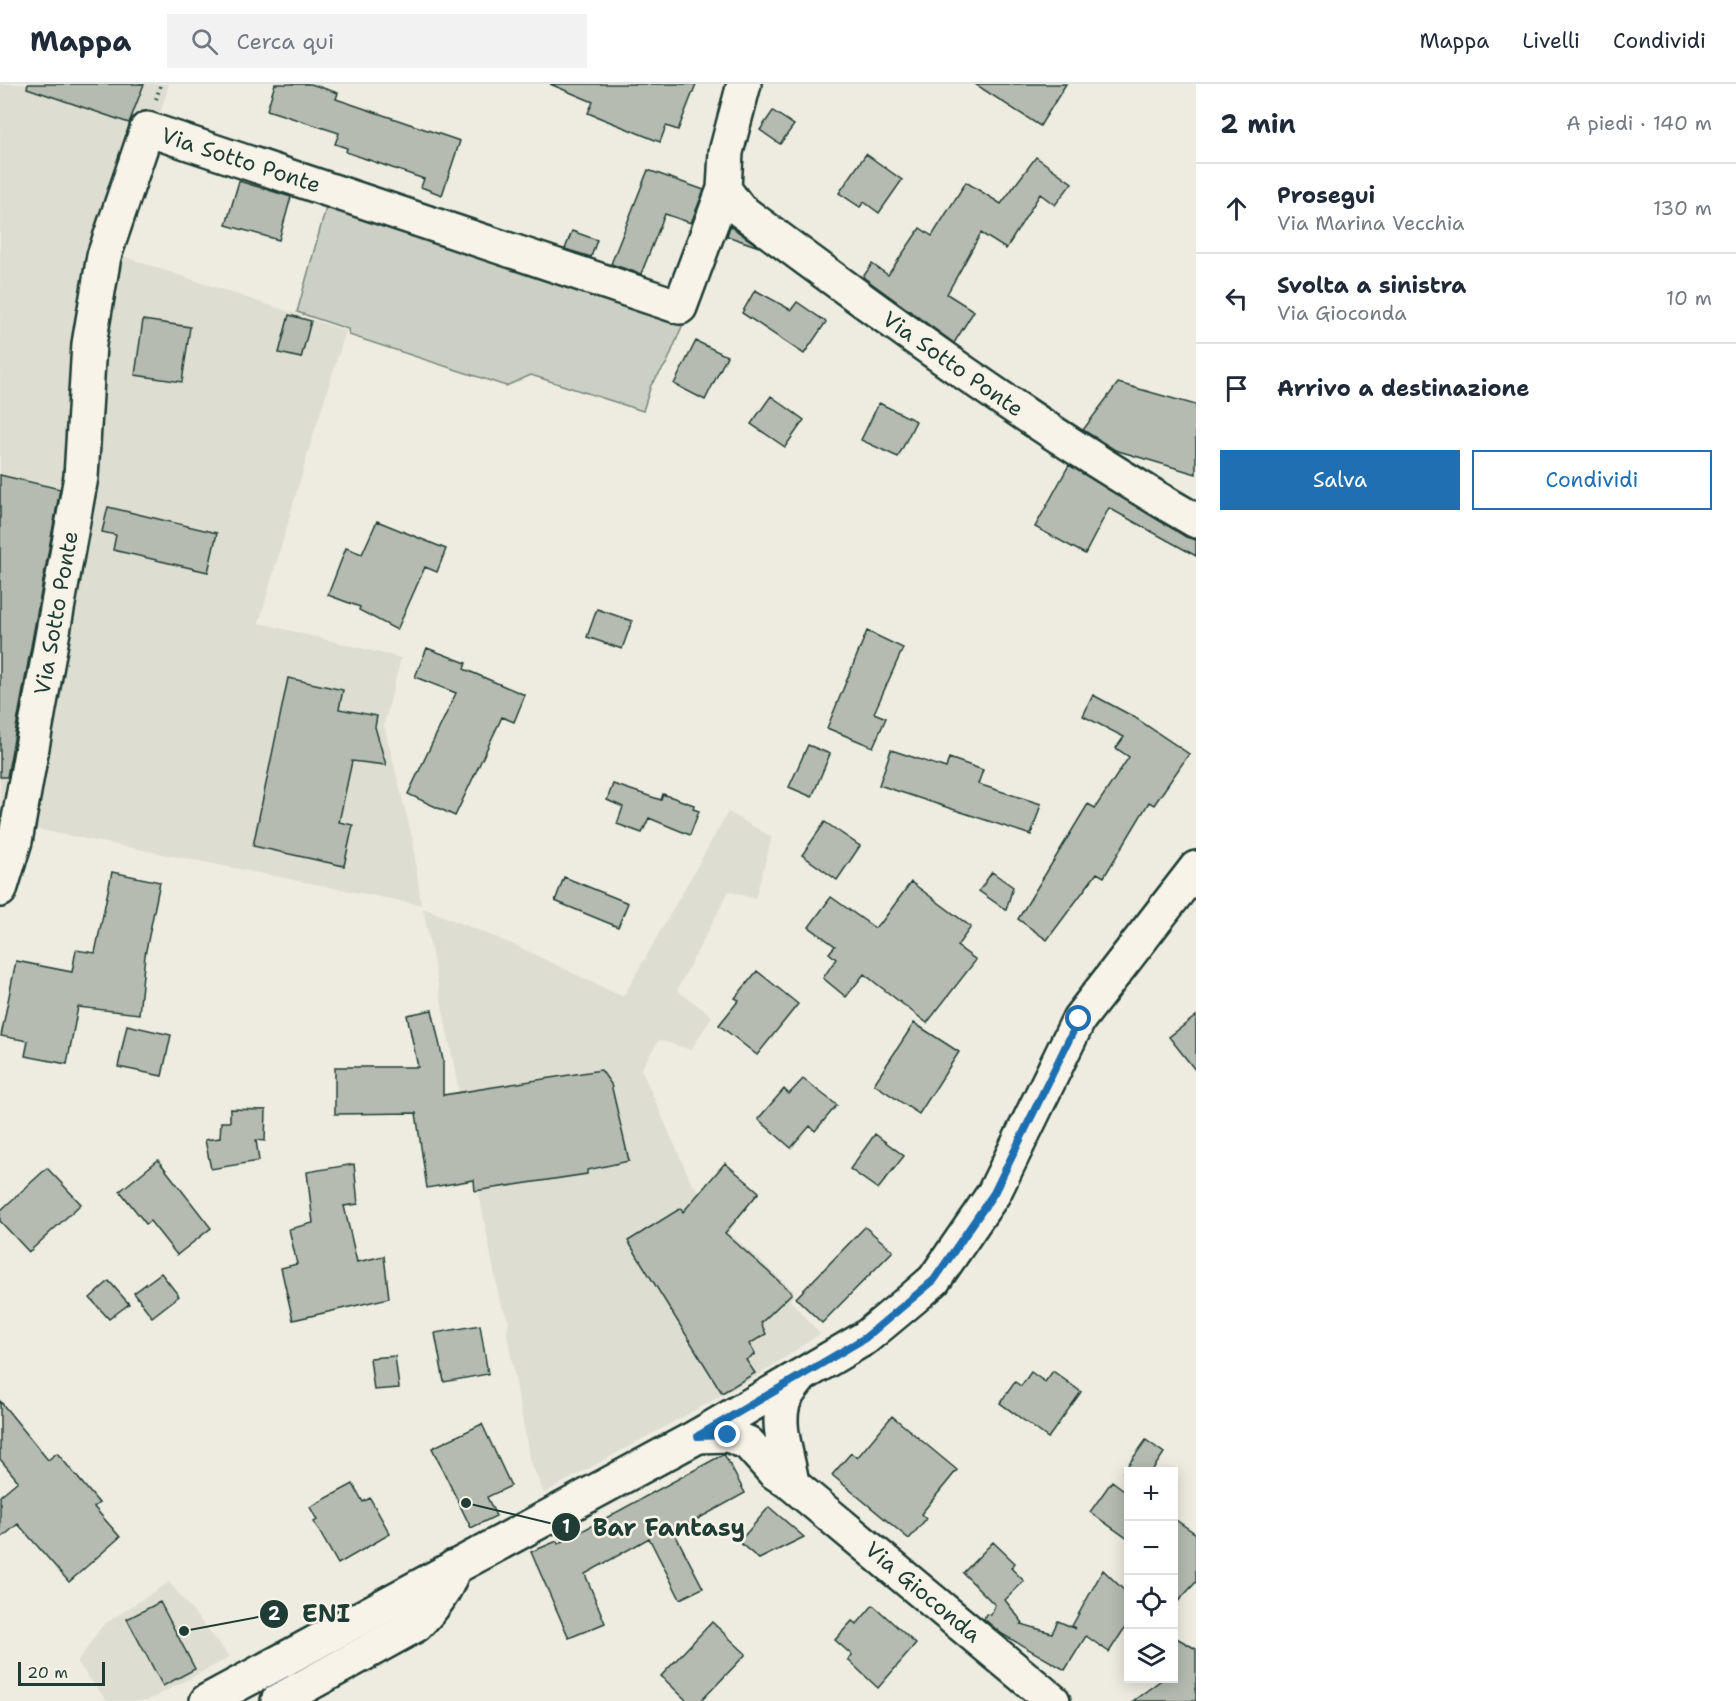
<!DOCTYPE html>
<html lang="it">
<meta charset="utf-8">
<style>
body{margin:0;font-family:"Shantell Sans",sans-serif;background:#f2f2f3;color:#1f2937}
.controls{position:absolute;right:18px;bottom:18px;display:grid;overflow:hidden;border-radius:0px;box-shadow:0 3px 15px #0003}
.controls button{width:54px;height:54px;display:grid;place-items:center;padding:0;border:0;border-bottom:2px solid #e0e1e3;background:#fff;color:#1f2937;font:30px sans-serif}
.scale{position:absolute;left:18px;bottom:15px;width:87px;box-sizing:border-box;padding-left:6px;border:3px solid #1f3d34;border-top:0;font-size:16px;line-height:21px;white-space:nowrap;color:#1f3d34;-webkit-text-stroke:4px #f7f3e8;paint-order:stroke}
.stop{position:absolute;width:18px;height:18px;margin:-14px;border:4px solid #1f6fb2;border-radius:50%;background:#fff}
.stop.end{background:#1f6fb2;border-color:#fff;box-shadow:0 2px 6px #0008}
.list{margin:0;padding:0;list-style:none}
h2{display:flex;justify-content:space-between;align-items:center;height:78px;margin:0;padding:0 24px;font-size:26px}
h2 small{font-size:20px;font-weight:400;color:#747a83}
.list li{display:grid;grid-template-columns:39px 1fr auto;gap:18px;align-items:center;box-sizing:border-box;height:90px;padding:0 24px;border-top:2px solid #e0e1e3}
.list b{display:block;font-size:22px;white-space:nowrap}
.list p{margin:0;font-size:20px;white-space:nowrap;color:#747a83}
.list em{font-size:20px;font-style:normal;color:#747a83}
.actions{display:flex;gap:12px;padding:18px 24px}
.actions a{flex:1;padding:14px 0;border:2px solid #1f6fb2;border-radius:0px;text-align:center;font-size:21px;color:#1f6fb2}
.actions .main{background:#1f6fb2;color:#fff}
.icon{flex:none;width:33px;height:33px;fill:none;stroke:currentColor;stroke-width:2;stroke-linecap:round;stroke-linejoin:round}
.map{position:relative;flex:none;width:1196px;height:1617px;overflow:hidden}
header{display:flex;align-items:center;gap:36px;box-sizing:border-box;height:84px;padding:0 30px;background:#fff;border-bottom:2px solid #e0e1e3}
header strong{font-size:28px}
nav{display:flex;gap:33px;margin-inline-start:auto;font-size:21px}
.search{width:420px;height:54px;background:#f2f2f3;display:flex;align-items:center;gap:15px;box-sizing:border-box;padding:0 21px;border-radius:0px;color:#747a83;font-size:22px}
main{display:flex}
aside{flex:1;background:#fff}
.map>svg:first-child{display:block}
</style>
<header>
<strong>Mappa</strong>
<div class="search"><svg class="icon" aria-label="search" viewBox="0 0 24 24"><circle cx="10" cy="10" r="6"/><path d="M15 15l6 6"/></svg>Cerca qui</div>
<nav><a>Mappa</a><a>Livelli</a><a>Condividi</a></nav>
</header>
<main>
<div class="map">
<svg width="1196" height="1617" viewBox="0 0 1196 1617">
<rect width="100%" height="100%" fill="#eeece1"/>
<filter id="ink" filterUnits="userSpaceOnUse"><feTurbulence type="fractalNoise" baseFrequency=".0167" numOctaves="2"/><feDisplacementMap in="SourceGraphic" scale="12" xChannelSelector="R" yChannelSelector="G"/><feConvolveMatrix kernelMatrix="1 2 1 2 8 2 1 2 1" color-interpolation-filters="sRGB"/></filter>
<g filter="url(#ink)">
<path fill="#ddddd2" d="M0,0H169L119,171L346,247L312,355L259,539L401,574L384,641L413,757L421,821L5,739L0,774Z
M728,728L772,753L755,815L729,807L677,906L712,932L691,966L659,956L641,985L692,1100L737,1137L729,1149L795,1208L790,1216L820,1250L757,1292L544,1409L530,1377L507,1250L509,1237L500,1218L423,824L517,862L623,913Z
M169,1498L230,1573L147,1617H107L77,1578L103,1541Z"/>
<path fill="#cccfc4" stroke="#76867c" stroke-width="1.5" d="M329,113L685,235L667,279L651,301L643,327L531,291L506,302L349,251L348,245L297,228Z"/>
<path fill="#b5bbb0" stroke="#1f3d34" stroke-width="1.5" d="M28,0H144L129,39L27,4Z
M275,0H311L338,9L336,15L460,57L442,111L421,103L424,95L346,68L347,64L335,60L339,49L267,26Z
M550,0H696L678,46L666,42L660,58L588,29L593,18Z
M975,0H1066L1040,42Z
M773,27L794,41L780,60L760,46Z
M866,70L902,96L879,129L864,118L860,123L839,109Z
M1036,73L1072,99L1055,121L1040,110L1006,165L981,149L947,210L974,227L954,259L863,193L872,180L888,191L920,144L932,152L966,98L1001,120Z
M648,86L704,106L691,139L665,130L641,190L611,180Z
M239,97L291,113L279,156L226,141Z
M730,142L759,163L727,152Z
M572,147L597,156L591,173L565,165Z
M755,206L791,226L797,218L826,238L804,270L742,229Z
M289,231L311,237L301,274L279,269Z
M143,236L190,243L182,298L135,291Z
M696,257L727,272L705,316L674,300Z
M1118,299L1196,321V390L1115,366L1083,346Z
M771,312L804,336L785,363L751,340Z
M879,319L916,337L898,373L861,356Z
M1069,381L1186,453L1196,456V472L1109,424L1085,470L1035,443Z
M0,391L60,405L7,693H0Z
M108,423L217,449L208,488L113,466L116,451L102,448Z
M377,437L446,465L437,488L425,483L397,546L359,526L360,523L328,511L346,464L362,470Z
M597,525L632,537L622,565L587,553Z
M867,547L903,564L874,629L886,634L873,663L827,644Z
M427,564L466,579L464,585L525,611L514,638L502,633L455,732L408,710L456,609L415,593Z
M288,594L343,606L339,625L377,632L375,643L386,681L352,677L339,738L353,741L344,782L253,762Z
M1093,611L1134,633L1189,670L1154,721L1149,718L1104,793L1097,789L1047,856L1018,835L1088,720L1095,724L1129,673L1116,664L1124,653L1083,632Z
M808,661L830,670L812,713L789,703Z
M891,666L946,684L949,674L983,686L978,700L1041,720L1031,751L879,701Z
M613,700L661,716L663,710L694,721L693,725L699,727L690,751L649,734L642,749L617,740L623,723L607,716Z
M825,738L860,762L837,796L802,771Z
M112,788L160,798L145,871L139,930L78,923L67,980L25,972L28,957L1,952L16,877L72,888L76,866L95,869Z
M992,788L1013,803L1006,826L979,807Z
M564,793L628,819L618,843L555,817Z
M911,798L971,843L957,862L976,876L927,939L864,890L846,913L823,894L836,875L829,869L835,862L809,843L831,813L875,844L880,838L881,839Z
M757,887L798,920L757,971L719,941L739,916L735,914Z
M432,926L443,976V1011L601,986L611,1000L629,1077L587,1086V1090L475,1107L474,1096L427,1104L416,1029L335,1030V983H418L407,931Z
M1196,932V987L1169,953Z
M914,939L959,968L919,1030L874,1000Z
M127,941L171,951L162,992L118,983Z
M803,995L837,1021L815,1047L810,1042L791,1064L758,1035L784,1005L789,1010Z
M230,1025L266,1026L265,1057L256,1056L259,1077L211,1085L205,1056L220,1054L221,1038H230Z
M875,1050L904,1072L878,1105L850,1085Z
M158,1076L211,1144L177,1171L150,1137L146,1140L120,1107Z
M725,1079L759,1108L725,1149L792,1209L761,1239L766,1250L749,1260L755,1270L746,1276L755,1289L722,1309L628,1157L681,1124L683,1128Z
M354,1080L358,1120L344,1122L357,1178L384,1172L389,1214L293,1236L281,1184L297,1180L289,1145L313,1139L307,1088Z
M47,1084L81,1120L29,1168L0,1137V1127Z
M865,1143L893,1167L822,1239L796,1214Z
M161,1189L179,1212L152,1233L134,1209Z
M109,1197L129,1220L109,1235L90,1214Z
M480,1241L488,1290L444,1298L435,1249Z
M395,1272L399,1304L374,1306L370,1274Z
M1053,1287L1081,1308L1048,1354L1000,1319L1015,1298L1021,1302L1031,1288L1045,1298Z
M0,1317L48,1376L57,1369L99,1419L94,1423L120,1453L69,1498L18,1440L0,1455V1412L18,1397L0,1375Z
M892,1332L957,1386L921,1430L926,1435L909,1455L832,1391L851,1369L857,1374Z
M482,1340L511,1402L487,1413L496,1432L471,1444L432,1364Z
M1146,1356L1164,1369L1151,1388H1123Z
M724,1370L745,1409L674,1448L703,1504L680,1515L649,1454L585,1490L605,1539L569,1554L531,1468L557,1457L558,1460Z
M1112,1397L1128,1409V1455L1090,1428Z
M353,1400L363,1418L370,1414L390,1450L338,1480L314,1438L317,1436L310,1423Z
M769,1423L804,1453L759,1475L739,1458Z
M1173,1434L1196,1450V1498L1173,1523Z
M993,1458L1015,1479L1011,1484L1024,1497L1005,1516L1023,1539L1021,1540L1052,1549L1058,1537L1076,1545L1072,1542L1103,1486L1128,1510V1539L1109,1568L1086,1552L1065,1586L1002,1550L984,1535L986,1530L991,1531L995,1521L963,1489Z
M160,1518L195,1585L163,1602L127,1535Z
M873,1521L916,1560L878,1604L848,1576L852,1571L835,1556L852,1537L857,1540Z
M712,1538L746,1570L701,1617H687L661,1592Z
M1173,1552L1196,1565V1617H1133L1164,1594H1173L1176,1586L1173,1583Z"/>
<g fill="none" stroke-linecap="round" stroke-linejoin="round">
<g stroke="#1f3d34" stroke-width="38">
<path id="minor" d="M744,0L726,68L724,105L739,125C887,235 1036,345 1196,437
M0,806L15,757L81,393L89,260L104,172L147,45L680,223L724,105
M698,1352L728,1351L748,1359L774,1388L792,1400L1053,1617
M792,1400C789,1375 776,1344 783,1320C785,1311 795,1300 801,1292
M278,1617L416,1541C434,1523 446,1507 454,1483"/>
</g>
<g stroke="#1f3d34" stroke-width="38">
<path id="major" d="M207,1617L698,1352L865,1254L912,1215L934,1196L994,1109L1079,935L1196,784"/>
</g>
<path stroke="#1f3d34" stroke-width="4" stroke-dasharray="1.5 4.5" stroke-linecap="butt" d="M156,15L161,0"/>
<use href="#minor" stroke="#f7f3e8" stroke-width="33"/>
<use href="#major" stroke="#f7f3e8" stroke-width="33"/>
</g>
</g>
<g fill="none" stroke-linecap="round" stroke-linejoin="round" filter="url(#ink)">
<path stroke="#1f6fb2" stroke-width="8" d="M728,1351L698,1352L865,1254L934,1196L994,1109L1079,935"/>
</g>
<g text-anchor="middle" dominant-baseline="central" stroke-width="5" stroke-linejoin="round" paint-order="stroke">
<g font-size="22" fill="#1f3d34" stroke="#f7f3e8">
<text transform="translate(241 76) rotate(18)">Via Sotto Ponte</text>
<text transform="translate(953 280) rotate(35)">Via Sotto Ponte</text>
<text transform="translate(56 529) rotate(-80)">Via Sotto Ponte</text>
<text transform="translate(923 1508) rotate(40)">Via Gioconda</text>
</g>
</g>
<path fill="none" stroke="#1f3d34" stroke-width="2" d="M466 1419L566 1443M184 1547L274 1530"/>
<g fill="#1f3d34" stroke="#f7f3e8" stroke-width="2">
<circle cx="466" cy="1419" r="6"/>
<circle cx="184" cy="1547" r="6"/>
<circle cx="566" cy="1443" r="15"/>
<circle cx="274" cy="1530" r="15"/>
</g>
<g font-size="18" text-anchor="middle" font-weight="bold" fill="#fff">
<text x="566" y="1449">1</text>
<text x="274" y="1536">2</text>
</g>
<g font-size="24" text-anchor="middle" font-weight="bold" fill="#1f3d34" stroke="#f7f3e8" stroke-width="5" stroke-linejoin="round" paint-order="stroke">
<text x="669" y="1452">Bar Fantasy</text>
<text x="326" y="1538">ENI</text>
</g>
</svg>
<div class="controls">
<button>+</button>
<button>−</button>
<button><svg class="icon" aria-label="locate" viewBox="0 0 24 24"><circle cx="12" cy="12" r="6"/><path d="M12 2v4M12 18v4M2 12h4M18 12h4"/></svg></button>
<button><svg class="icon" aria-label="layers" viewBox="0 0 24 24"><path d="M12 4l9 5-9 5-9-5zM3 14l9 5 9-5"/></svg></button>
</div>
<div class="scale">20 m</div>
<div class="stop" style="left:1079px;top:935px"></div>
<div class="stop end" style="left:728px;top:1351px"></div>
</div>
<aside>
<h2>2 min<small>A piedi · 140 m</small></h2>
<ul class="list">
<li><svg class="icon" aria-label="ahead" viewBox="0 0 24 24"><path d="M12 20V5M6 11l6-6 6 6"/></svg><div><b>Prosegui</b><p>Via Marina Vecchia</p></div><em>130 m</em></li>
<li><svg class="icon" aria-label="left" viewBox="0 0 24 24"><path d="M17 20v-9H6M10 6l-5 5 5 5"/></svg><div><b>Svolta a sinistra</b><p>Via Gioconda</p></div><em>10 m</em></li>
<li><svg class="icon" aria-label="arrive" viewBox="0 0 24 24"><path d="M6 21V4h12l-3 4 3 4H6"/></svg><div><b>Arrivo a destinazione</b></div></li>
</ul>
<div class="actions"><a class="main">Salva</a><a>Condividi</a></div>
</aside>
</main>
